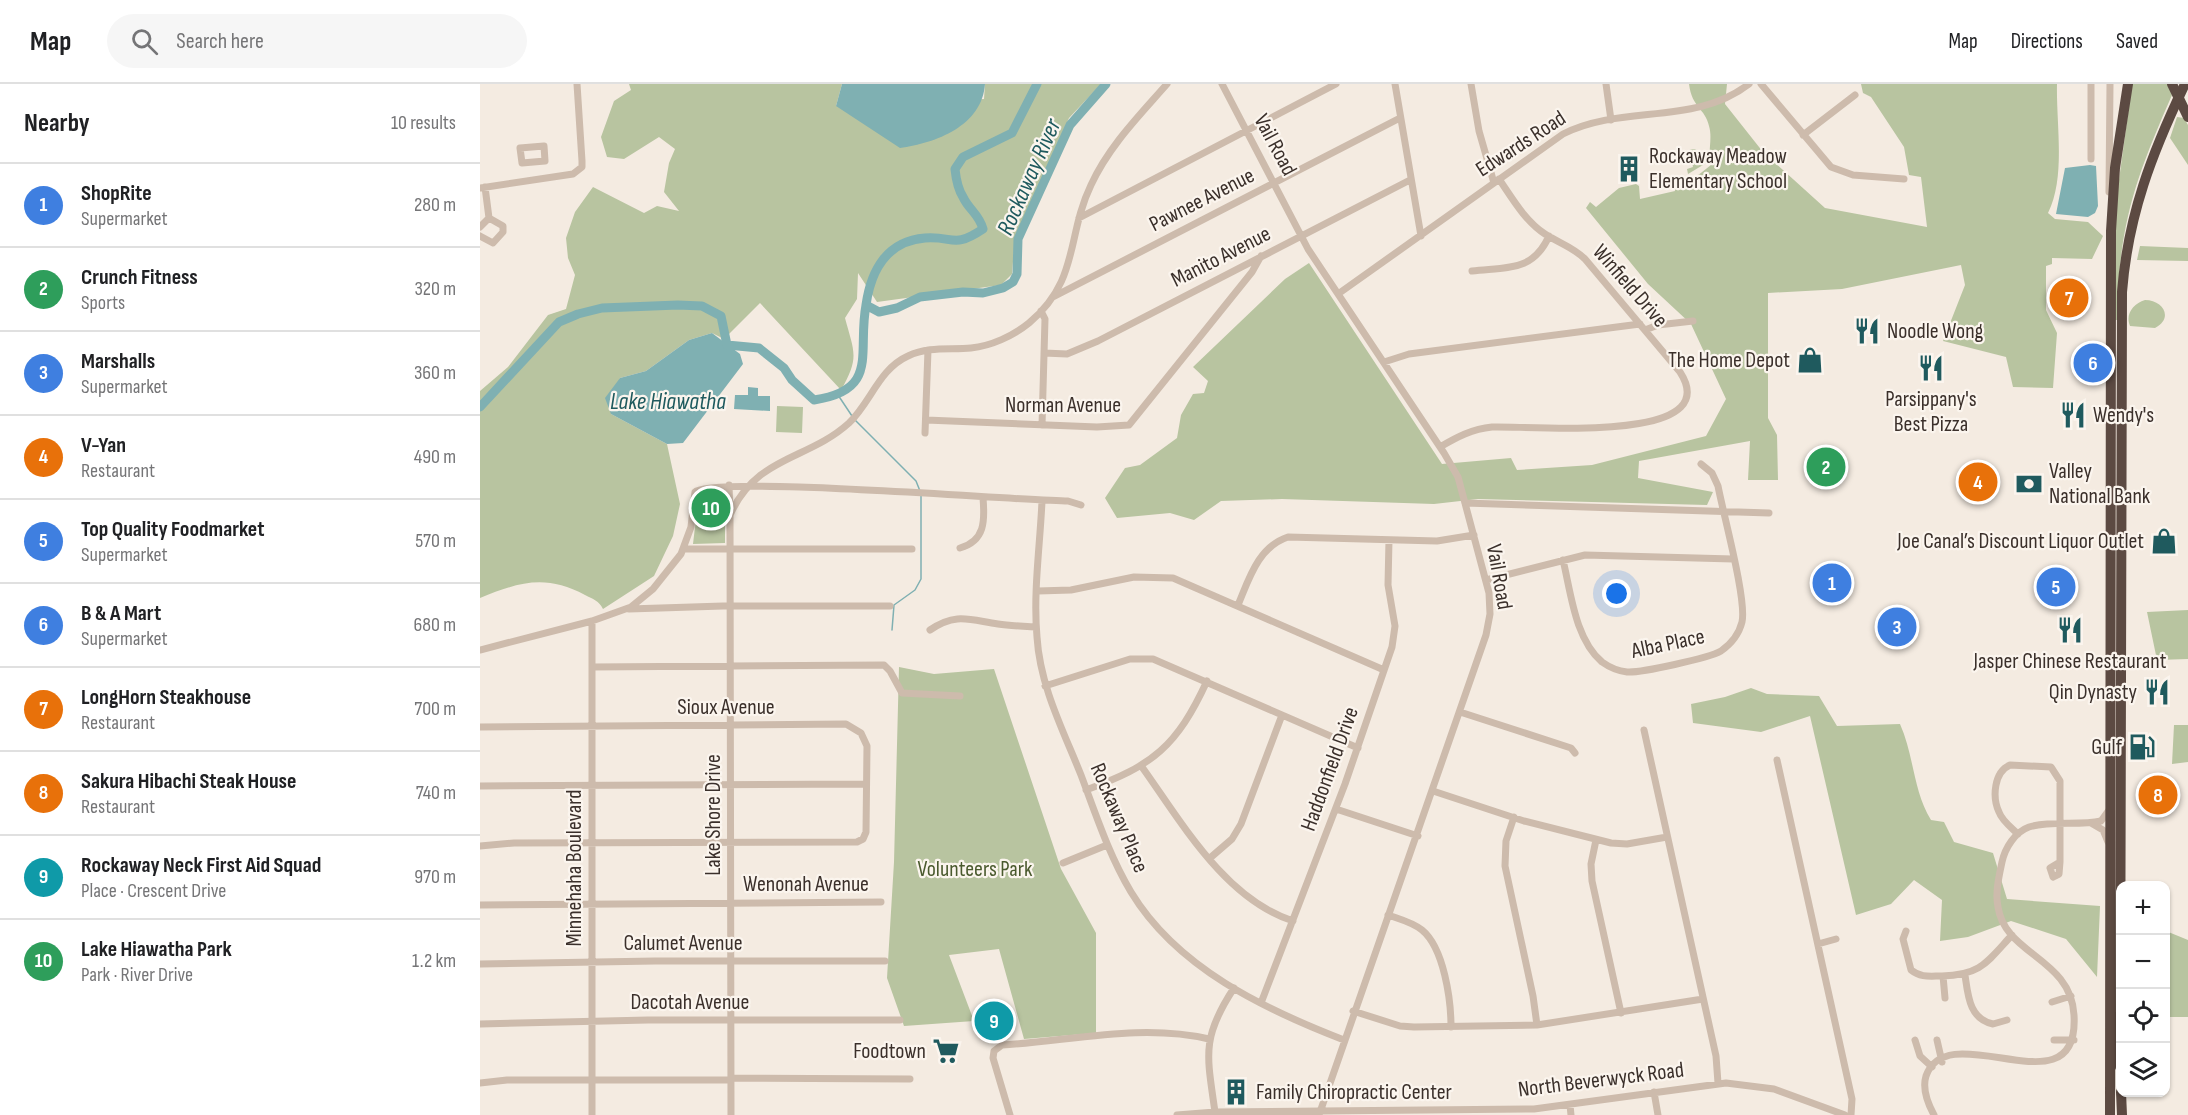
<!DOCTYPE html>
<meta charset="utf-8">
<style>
body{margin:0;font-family:"Sofia Sans Condensed",sans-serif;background:#f6f6f6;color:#202124}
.controls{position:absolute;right:18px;bottom:18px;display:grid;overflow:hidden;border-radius:12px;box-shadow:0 2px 4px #0004}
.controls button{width:54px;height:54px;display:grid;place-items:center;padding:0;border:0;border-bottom:2px solid #e0e0e0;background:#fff;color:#202124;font:30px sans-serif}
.you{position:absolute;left:1137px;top:510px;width:21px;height:21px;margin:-15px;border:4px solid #fff;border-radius:50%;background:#1a73e8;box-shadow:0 0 0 9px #1a73e833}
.badge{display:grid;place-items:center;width:39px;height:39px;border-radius:50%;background:#1f5a5e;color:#fff;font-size:20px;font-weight:700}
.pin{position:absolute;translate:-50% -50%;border:3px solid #fff;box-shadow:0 2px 6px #0006}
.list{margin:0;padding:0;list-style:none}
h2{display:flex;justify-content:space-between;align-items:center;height:78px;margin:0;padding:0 24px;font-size:26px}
h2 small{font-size:20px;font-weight:400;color:#757577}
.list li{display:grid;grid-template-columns:39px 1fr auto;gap:18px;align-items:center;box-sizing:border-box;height:84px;padding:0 24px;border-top:2px solid #e0e0e0}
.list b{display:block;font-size:22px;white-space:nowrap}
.list p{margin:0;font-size:20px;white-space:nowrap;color:#757577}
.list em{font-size:20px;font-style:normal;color:#757577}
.icon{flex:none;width:33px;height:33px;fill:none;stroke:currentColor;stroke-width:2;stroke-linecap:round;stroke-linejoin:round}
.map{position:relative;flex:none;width:1708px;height:1031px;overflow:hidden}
header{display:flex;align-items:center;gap:36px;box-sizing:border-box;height:84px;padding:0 30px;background:#fff;border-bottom:2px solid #e0e0e0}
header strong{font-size:28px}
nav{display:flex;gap:33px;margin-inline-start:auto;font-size:21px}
.search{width:420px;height:54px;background:#f6f6f6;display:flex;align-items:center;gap:15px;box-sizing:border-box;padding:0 21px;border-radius:33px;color:#757577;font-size:22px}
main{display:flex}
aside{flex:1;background:#fff}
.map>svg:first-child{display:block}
</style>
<header>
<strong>Map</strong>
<div class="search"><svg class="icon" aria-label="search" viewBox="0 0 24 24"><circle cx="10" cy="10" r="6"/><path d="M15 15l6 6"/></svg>Search here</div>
<nav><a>Map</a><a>Directions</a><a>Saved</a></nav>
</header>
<main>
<aside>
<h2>Nearby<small>10 results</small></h2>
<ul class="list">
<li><span class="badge" style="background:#3f7fe0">1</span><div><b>ShopRite</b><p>Supermarket</p></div><em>280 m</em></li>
<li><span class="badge" style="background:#2e9e5b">2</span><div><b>Crunch Fitness</b><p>Sports</p></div><em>320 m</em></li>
<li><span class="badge" style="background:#3f7fe0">3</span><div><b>Marshalls</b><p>Supermarket</p></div><em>360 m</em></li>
<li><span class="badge" style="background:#e8710a">4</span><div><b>V-Yan</b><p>Restaurant</p></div><em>490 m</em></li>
<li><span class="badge" style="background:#3f7fe0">5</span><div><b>Top Quality Foodmarket</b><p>Supermarket</p></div><em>570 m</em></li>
<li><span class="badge" style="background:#3f7fe0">6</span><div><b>B &amp; A Mart</b><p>Supermarket</p></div><em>680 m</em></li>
<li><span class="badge" style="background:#e8710a">7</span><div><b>LongHorn Steakhouse</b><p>Restaurant</p></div><em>700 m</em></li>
<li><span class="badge" style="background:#e8710a">8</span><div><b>Sakura Hibachi Steak House</b><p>Restaurant</p></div><em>740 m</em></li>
<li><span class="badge" style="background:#0f9aa8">9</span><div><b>Rockaway Neck First Aid Squad</b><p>Place · Crescent Drive</p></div><em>970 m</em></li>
<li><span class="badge" style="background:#2e9e5b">10</span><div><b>Lake Hiawatha Park</b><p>Park · River Drive</p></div><em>1.2 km</em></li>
</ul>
</aside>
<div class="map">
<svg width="1708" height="1031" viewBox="0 0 1708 1031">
<rect width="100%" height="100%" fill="#f4ebe1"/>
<path fill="#b8c4a0" d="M149,0H362L356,22L504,15L505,0H621L589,34L535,153L532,190L521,201L397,218L378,189L377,215L365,234C374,268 380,273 361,306L280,219L244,255L232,249L209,256L166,287L140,294L131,330L187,360L200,420L193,452L174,492L123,525C119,517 113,515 105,511C66,490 39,498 0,514V307L28,283L68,231L86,225L95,191L88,174L86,154L95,128L113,103L164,129L177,122L199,127L184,108L189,79L195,65L179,53L144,75L127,73L121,53L134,17L151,6Z
M1209,0H1247L1245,20L1283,68L1345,124L1447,143L1441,93L1429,91L1424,63L1391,13L1383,9L1381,0H1577C1576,40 1586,93 1568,129L1575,135L1608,138L1623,152L1612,175L1572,174V180L1566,182V226L1577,249L1573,304L1533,303L1526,273L1463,257L1485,201L1481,181L1362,205L1288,209V334L1297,351L1298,396H1268L1270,357L1159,377L1158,394L1233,408L1227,421L998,415L954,420L802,415L741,417L714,436L690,429L637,434L625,414L645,384L660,381L697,354L701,331L713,310L724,309L728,297L713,283L805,195L829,179L962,380L1031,374L1037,386L1112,381L1226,352L1246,315L1211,240L1168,200L1106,124L1110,118L1116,123L1139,104L1156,100L1159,102L1160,115L1195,107L1194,97L1217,92L1231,81C1227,69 1233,55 1229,42C1225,24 1212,24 1209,0Z
M1652,0H1688L1692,11C1656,93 1637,144 1638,236H1634L1636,118Z
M1697,33L1704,34L1708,41V81L1690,54Z
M1215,65L1228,78L1208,90L1207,85L1213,83L1209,66Z
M1660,162L1708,164V177L1657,176Z
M1665,216C1683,216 1694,234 1675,244L1650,242C1645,230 1653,220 1665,216Z
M297,322L323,323L322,349L296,348Z
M245,406V459L213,460L219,410Z
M1708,526V575L1677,576L1667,528Z
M419,583L454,590L514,585L581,785L616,849V949L544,955L519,865L469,871L494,937L424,942L407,894L414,778Z
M1271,604L1287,610L1339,612L1357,642L1420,640C1434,671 1433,707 1451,736L1464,738L1474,758L1513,769L1527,815L1620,822L1617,893L1586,855L1531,837L1488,853L1460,857L1462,816L1434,796L1411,820L1376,831L1330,632L1281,648L1213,639L1211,620L1245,613Z
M1694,641H1708V678L1692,680Z
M1686,847L1708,856V947V933H1686Z"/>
<path fill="#7fb0b2" d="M362,0H505C502,42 456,59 420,64L356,22Z
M1610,81L1616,82L1618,122L1615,129L1608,133L1576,130L1585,84Z
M232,249L260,270L263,280L203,359L187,360L131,330L125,314L140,294L166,287L209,256Z
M268,303L278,304V312H290V327L254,325L255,311H268Z"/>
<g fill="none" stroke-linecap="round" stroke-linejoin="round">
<path stroke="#7fb0b2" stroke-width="1.5" d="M358,311L372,332
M375,336L436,397L440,407
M412,546L414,521L435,506L441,495V412"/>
<path stroke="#7fb0b2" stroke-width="9" d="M386,221C391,186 407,157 445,154C475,152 473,165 503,145C499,130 489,126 483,113C478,105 476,95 475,85L483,73L532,49L557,0
M0,323L79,238L98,230L122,224L198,221L222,222L241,232L247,261L279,264L304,284L312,296L334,316C400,306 377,269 386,221L399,228L417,224L440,213L483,208L503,209L523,204L533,198L537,190L538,155L590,41L626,0"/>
<path stroke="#cdbbac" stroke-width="7" d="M742,0L828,165L964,369L978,393L1009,509L1010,530L1006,551L839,1031
M915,0L941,152
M991,0L999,47L1014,99
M1126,0L1131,36
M1281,0L1351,83L1373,91L1424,95
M1611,0V75
M1323,51L1375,11
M64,62L65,77L42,79L40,64Z
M5,103L9,134
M0,104L93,90L102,83V77L97,0
M1629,108L1630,0
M599,134L856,0
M0,143L9,134
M0,152L13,159L23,148V142L9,134
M992,187C1027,183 1053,188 1069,152
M858,210L1083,50C1142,20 1215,42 1269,0
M573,213L920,34
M561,227L565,235L562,341
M1165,246L1178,241L1213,237
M564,269L587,270L618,257L930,96
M904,278L929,270L1160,240
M446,336L617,343L649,341L772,188L781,172
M445,349L448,266
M960,363C977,353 992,345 1012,343C1042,341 1248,362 1200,288L1105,175C1093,163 1079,159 1065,150C1045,137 1032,114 1019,95
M249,401L250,429
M562,417C560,462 553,509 557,553C560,602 583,646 601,691C616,731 629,771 651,808C697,884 784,925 864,956
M985,419L1289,429
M480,464C505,457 505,437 503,414
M203,465H432
M1083,476C1091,509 1095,555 1122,578C1129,583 1138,587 1147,588C1161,589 1229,574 1241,567C1251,560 1259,550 1262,538C1267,516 1243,429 1238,402L1232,389L1221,380
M1006,496L1105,471L1253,475
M558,507L591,506L654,493L693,494L904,586
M758,521C769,495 778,463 808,453L957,457L994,451
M149,525L243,522H410
M112,537V1031
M450,546C476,528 490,536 518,540C530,542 543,542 556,543
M0,566L112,537L151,523L173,505L201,470L211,443L215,408C229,391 542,417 588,417L601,421
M112,583L404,581L410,587L422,609L480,612
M565,602L650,575H673L878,664
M980,628L1091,664L1095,669
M0,643L366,640L381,649L387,662L386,748L383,755L377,758L34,759L0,762
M1164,646L1236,972L1238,999
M1297,676L1372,1015L1371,1031
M662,683C702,739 745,815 813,837
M0,702L384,700
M606,706C673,682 697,662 727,597
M953,707L1044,737L1131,759L1147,760L1187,753
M856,725L938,752
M1034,733L1026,757L1025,782L1053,912L1057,941
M1611,739L1623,746L1628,758
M1538,750C1532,744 1522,737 1519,728C1512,713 1514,688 1530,681L1571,683L1580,697V778
M1116,756L1111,780L1112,797L1141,929
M730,774L752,755L761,740L802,631
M1580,778L1579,790L1573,793L1570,784Z
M583,779L627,761
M0,821L401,818
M908,831C919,835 932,838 942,846C964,864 971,916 971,943
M1426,847L1423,855L1431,886C1441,894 1450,892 1462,892C1501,891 1507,878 1532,851
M1338,860L1356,855
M0,880L175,877H405
M1485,891C1488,911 1489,935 1513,940L1527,936
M1463,892L1465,914
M1572,918L1591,912
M781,919L865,700L912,563L915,542L908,501L909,456
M873,927L920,942L934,943L1057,941L1223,915
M0,940L168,936H420
M1435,956L1440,972L1452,983
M1457,956L1462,978
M1574,956H1594
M251,994L430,995
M0,999L27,996H251
M1174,1008L1178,1031
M1090,1021L1091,1031
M735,1028C727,971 721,954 754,904
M251,1031L250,431C277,371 327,377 369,339C391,318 399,285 428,272C449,262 470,266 491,264C511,262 533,252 549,239C600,196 586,153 611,101C629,62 659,32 687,0
M530,1031L513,974L514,967L522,961C590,957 661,939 729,955
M697,1031L735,1028L1054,1025L1246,999L1294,1005L1365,1031
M1454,1031C1448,1020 1442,1005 1446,992C1468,929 1600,1031 1594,931C1591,874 1525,871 1518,823C1515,809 1519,792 1522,778C1525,764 1535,748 1549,743C1572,736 1598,742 1621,737L1629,726"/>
<path stroke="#5c4a42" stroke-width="10" d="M1640,983L1642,208C1648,131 1672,69 1705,0
M1641,1008L1642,1031
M1630,1031L1631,147L1635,84L1648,0"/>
<path stroke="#5c4a42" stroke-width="10" d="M1692,0L1708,33"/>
</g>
<defs>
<g id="building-bare" transform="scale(2.07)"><path d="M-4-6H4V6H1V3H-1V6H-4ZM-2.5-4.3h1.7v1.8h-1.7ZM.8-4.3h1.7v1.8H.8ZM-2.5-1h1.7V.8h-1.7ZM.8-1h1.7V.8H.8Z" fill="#1f5a5e" stroke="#fbf5ee" stroke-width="2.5" paint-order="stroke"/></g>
<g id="restaurant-bare" transform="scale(2.07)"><path d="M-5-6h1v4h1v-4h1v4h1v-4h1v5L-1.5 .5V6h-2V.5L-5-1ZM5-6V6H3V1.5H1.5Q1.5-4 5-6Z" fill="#1f5a5e" stroke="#fbf5ee" stroke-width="2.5" paint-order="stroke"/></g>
<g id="shop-bare" transform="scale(2.07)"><path d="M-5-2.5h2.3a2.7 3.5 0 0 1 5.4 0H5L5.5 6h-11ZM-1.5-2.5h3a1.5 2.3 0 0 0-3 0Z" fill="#1f5a5e" stroke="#fbf5ee" stroke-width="2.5" paint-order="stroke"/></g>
<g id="bank-bare" transform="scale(2.07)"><path d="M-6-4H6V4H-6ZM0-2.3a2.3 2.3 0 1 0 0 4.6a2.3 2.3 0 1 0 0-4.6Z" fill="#1f5a5e" stroke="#fbf5ee" stroke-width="2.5" paint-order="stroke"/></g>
<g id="fuel-bare" transform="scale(2.07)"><path d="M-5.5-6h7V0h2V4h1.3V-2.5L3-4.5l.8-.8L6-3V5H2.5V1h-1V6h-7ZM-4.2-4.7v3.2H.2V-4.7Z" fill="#1f5a5e" stroke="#fbf5ee" stroke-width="2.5" paint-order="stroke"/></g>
<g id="supermarket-bare" transform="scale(2.07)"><path d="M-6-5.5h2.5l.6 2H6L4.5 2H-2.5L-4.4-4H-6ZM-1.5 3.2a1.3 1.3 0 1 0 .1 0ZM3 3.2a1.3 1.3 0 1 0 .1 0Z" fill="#1f5a5e" stroke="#fbf5ee" stroke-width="2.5" paint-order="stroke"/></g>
</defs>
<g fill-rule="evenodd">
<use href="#building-bare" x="1149" y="85"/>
<use href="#restaurant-bare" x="1387" y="247"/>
<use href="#shop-bare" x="1330" y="276"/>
<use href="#restaurant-bare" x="1451" y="284"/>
<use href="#restaurant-bare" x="1593" y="331"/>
<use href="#bank-bare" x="1549" y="400"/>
<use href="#shop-bare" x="1684" y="457"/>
<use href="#restaurant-bare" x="1590" y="546"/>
<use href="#restaurant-bare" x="1677" y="608"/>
<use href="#fuel-bare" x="1662" y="663"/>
<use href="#supermarket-bare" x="466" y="967"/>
<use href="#building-bare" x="756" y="1008"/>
</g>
<g text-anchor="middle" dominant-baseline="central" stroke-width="4.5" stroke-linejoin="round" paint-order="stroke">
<g font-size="22" fill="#3b302b" stroke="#fbf5ee">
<text transform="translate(1041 60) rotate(-33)">Edwards Road</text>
<text transform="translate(795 61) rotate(62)">Vail Road</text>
<text transform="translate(722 116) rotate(-27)">Pawnee Avenue</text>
<text transform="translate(741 173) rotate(-27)">Manito Avenue</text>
<text transform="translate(1150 202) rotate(49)">Winfield Drive</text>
<text x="583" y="321">Norman Avenue</text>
<text transform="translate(1019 493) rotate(80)">Vail Road</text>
<text transform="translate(1188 560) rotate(-12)">Alba Place</text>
<text x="246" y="623">Sioux Avenue</text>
<text transform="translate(850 685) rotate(-70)">Haddonfield Drive</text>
<text transform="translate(233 731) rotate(-90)">Lake Shore Drive</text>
<text transform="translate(639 734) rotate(67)">Rockaway Place</text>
<text transform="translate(94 784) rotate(-90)">Minnehaha Boulevard</text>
<text x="326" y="800">Wenonah Avenue</text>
<text x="203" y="859">Calumet Avenue</text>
<text x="210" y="918">Dacotah Avenue</text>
<text transform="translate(1121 996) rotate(-7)">North Beverwyck Road</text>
</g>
<g font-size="22" fill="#3b302b" stroke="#fbf5ee" text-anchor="start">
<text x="1169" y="72">Rockaway Meadow<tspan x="1169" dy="25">Elementary School</tspan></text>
<text x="1407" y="247">Noodle Wong</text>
<text x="1310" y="276" text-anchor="end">The Home Depot</text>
<text x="1451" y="315" text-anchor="middle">Parsippany's<tspan x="1451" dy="25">Best Pizza</tspan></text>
<text x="1613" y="331">Wendy's</text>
<text x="1569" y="387">Valley<tspan x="1569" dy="25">National Bank</tspan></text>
<text x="1664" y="457" text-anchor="end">Joe Canal’s Discount Liquor Outlet</text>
<text x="1590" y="577" text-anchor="middle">Jasper Chinese Restaurant</text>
<text x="1657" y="608" text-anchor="end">Qin Dynasty</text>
<text x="1642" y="663" text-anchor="end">Gulf</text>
<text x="446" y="967" text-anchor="end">Foodtown</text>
<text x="776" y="1008">Family Chiropractic Center</text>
</g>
<g font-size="22" fill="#4a5a2e" stroke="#fbf5ee">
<text x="495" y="785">Volunteers Park</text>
</g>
<g font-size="24" font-style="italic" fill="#1f5a5e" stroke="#fbf5ee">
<text transform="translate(549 93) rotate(-66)">Rockaway River</text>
<text x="188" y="317">Lake Hiawatha</text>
</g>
</g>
</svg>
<div class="controls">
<button>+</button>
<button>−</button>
<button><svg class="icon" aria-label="locate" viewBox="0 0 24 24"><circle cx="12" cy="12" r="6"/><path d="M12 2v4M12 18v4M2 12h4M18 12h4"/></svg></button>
<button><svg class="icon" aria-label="layers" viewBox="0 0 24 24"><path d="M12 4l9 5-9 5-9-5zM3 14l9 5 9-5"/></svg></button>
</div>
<div class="you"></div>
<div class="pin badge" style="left:1352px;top:499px;background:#3f7fe0">1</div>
<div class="pin badge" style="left:1346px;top:383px;background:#2e9e5b">2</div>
<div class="pin badge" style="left:1417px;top:543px;background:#3f7fe0">3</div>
<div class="pin badge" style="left:1498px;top:398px;background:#e8710a">4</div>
<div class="pin badge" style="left:1576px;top:503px;background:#3f7fe0">5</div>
<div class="pin badge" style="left:1613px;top:279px;background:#3f7fe0">6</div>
<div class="pin badge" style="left:1589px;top:214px;background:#e8710a">7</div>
<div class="pin badge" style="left:1678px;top:711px;background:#e8710a">8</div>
<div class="pin badge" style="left:514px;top:937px;background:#0f9aa8">9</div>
<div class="pin badge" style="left:231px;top:424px;background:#2e9e5b">10</div>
</div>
</main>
